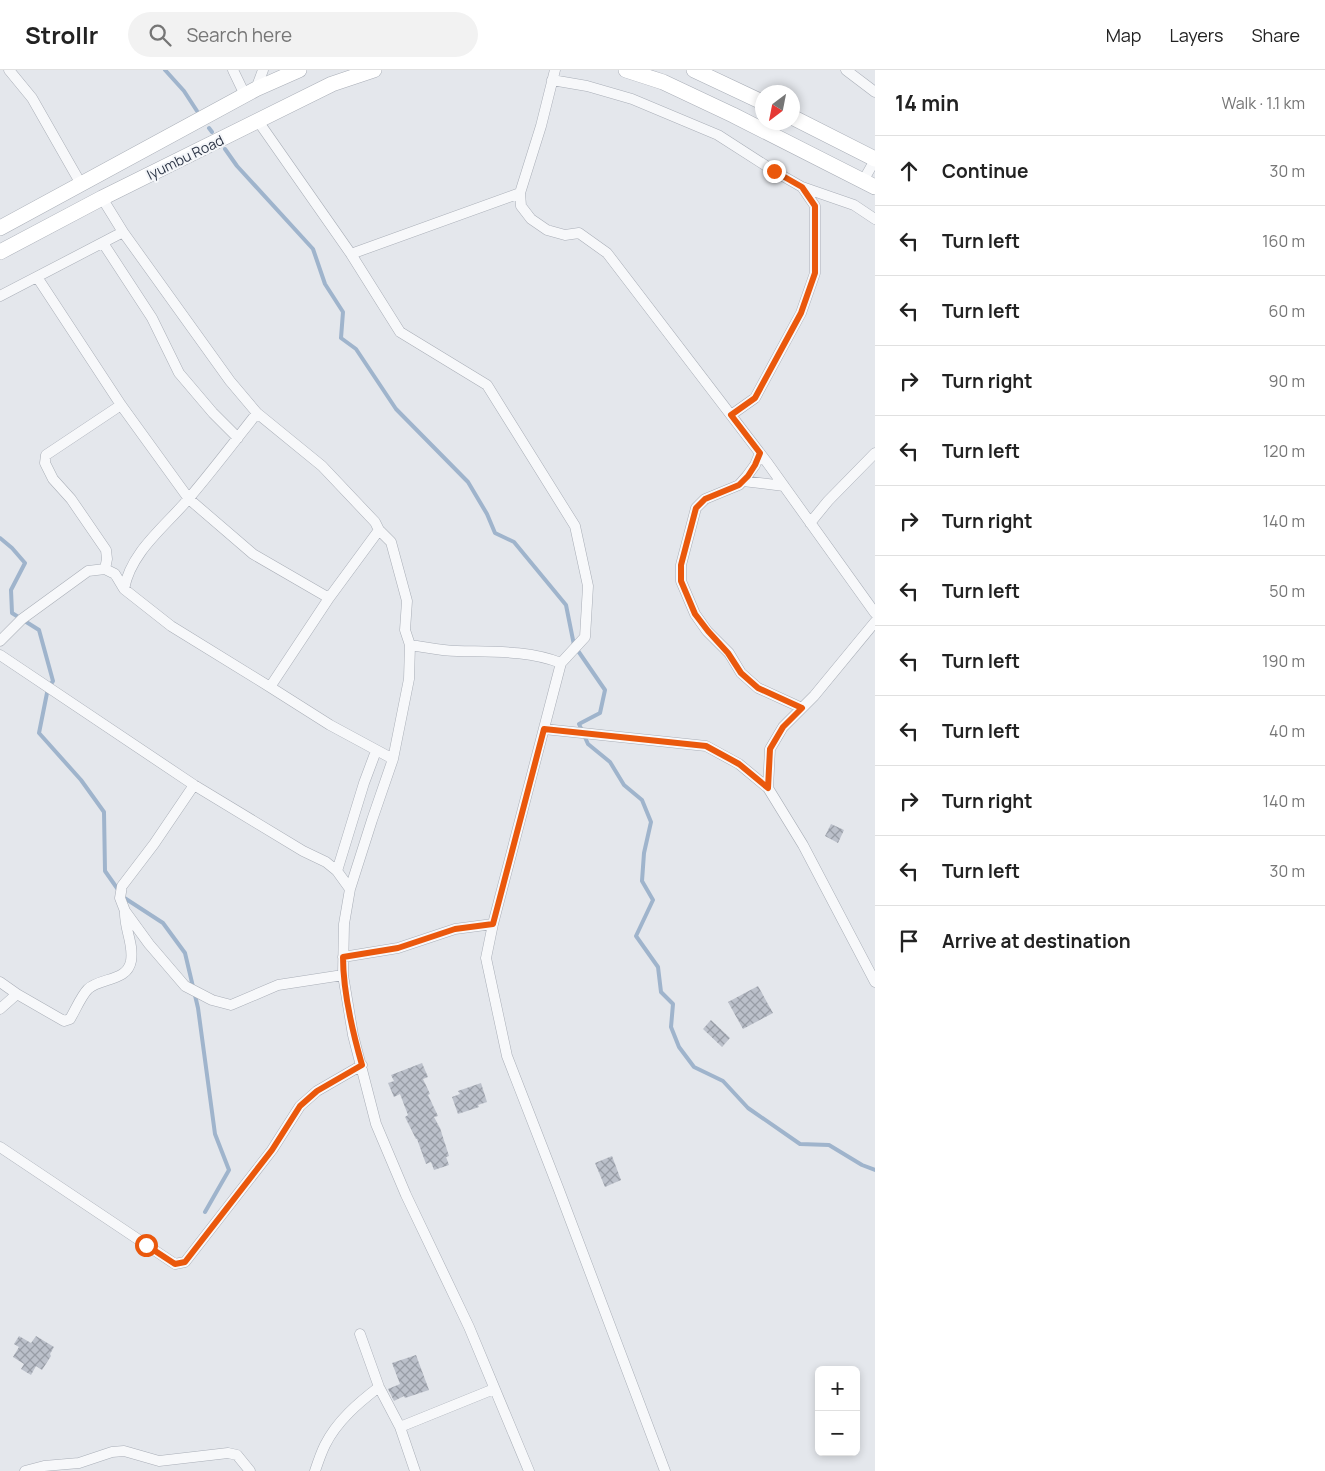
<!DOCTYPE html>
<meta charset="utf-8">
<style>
body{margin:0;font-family:Manrope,sans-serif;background:#f2f2f2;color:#222}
.controls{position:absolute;right:15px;bottom:15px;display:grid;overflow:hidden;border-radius:8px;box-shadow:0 2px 8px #0003}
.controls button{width:45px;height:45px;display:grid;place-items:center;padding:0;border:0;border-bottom:1px solid #e0e0e0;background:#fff;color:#222;font:25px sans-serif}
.compass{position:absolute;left:755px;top:15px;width:45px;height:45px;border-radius:50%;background:#fff;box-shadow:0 2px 8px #0003;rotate:212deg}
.stop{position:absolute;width:15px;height:15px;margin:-11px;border:4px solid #ea580c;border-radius:50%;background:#fff}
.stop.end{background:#ea580c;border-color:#fff;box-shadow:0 1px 5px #0008}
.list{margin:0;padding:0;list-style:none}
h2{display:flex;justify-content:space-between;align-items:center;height:65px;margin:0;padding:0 20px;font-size:21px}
h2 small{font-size:16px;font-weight:400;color:#767676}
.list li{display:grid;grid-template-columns:32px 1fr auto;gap:15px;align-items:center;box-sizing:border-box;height:70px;padding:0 20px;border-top:1px solid #e0e0e0}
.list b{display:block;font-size:19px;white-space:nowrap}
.list em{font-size:16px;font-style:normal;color:#767676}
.icon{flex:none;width:28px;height:28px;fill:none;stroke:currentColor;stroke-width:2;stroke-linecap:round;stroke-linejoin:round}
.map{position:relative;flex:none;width:875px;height:1401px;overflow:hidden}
header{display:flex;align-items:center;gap:30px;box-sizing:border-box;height:70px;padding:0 25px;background:#fff;border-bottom:1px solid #e0e0e0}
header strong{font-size:24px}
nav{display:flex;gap:28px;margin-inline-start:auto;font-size:18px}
.search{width:350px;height:45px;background:#f2f2f2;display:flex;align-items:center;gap:12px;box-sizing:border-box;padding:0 18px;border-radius:28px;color:#767676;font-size:19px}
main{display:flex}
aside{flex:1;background:#fff}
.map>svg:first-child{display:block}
</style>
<header>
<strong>Strollr</strong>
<div class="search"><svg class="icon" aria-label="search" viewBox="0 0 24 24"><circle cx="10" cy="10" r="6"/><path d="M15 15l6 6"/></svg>Search here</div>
<nav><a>Map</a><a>Layers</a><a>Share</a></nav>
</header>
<main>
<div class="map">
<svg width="875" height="1401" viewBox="0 0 875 1401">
<defs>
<pattern id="building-cross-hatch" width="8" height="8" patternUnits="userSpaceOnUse" patternTransform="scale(1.25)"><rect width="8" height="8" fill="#bbc0ca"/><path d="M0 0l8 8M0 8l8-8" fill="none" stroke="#989da6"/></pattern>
</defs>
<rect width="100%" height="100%" fill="#e4e7ec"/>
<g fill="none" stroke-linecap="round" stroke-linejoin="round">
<path stroke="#9fb4cc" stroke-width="4" d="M165,0L184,21L197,41
M209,58L212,62
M225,79L237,96L313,179L325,214L343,242L341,268L356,279L396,339L468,412L487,444L495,463L514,472L566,535L574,575L605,620L600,643L579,654L588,674L610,692L624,715L642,730L651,752L644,783L642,811L653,830L636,866L658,897L661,922L673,934L671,957L679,977L694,997L723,1011L748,1038L800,1074L829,1075L862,1095L875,1100
M0,468L12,478L25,493L11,520L12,543L39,560L53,611L48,618L39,663L81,710L104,742L105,801L119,821
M123,827L163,853L185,883L198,938L215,1064L229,1100L205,1142"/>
</g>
<path fill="url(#building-cross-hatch)" d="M831,754L844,760L838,773L825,766Z
M758,916L773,943L743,959L728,932Z
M711,950L730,968L722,977L703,959Z
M422,993L428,1007L423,1009L430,1024L428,1025L438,1046L434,1047L440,1058L449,1086L446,1087L449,1095L434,1100L431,1092L426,1094L417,1069H416L405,1047L408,1045L400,1024L394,1027L388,1013L394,1011L391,1005Z
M481,1013L487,1032L478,1035L479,1037L458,1044L452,1027L460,1024L458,1021Z
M612,1086L621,1110L605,1117L595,1093Z
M19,1266L31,1273L36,1266L54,1277L50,1284L51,1286L42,1300L36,1296L31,1305L21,1299L24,1294L13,1287L19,1277L14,1274Z
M416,1285L429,1320L405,1328L404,1326L394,1331L388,1319L400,1314L392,1293Z"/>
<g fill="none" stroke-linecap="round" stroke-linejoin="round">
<g stroke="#a9aeb7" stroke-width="11">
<path id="street" d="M9,0L32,28L81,114
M233,0L245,25
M846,0L875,22
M552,10L587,16L632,29L718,65L774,101L802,117L815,136V203L801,243L755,328L731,345
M256,19L263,0
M258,51L351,184L400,262L487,315L575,456L588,516L585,567L561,593L493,854L486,888L507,986L559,1120L665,1401
M863,111L875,90
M802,117L854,135L875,149
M520,123L541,56L555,0
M102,128L123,162L230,311L257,343L322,396L375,452L379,460L391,472L407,531L405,560L410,575L409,609L393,689L372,750L350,819L344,854L343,905L353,965L376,1054L406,1125L469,1257L529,1401
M103,173L152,248L179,303L213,343L238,368
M351,184L520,123L521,136L531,149L547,160L565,165L579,163L607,183L766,391L875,543
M37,207L121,335L189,429L253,484L329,528L379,460
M0,226L123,162
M760,383L755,395L747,406L739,415L705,429L696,438L681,495V511L695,544L707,561L729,583L741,603L758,618L802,638
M743,411L784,416
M810,453L828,431L875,383
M105,499L107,489L106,480L71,429L53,409L45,393L46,385L121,335
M124,519C131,481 166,456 190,427C213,400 235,371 257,343
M0,571L22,549L88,501L105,499L115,504L124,519L171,556L270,617L329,528
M410,575C426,577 441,581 457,581C492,582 528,580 561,593
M0,585L194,715L303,781L326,792L337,801L350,819
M270,617L330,655L393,689
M544,659L706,676L739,694L768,718L803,775L875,912
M194,715L154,774L122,816L120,828L125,841L149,874L185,916L212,930L231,935L278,915L343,905
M768,718L770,679L783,657L814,626L875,552
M337,801L364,713L376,681
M343,887L398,878L455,859L493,854
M0,912L17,924L64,951L70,949C75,941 81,926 88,919C101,907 127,912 131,891C134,873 124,859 125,841
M0,939L17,924
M0,1077L175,1194L185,1192L272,1080L300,1036L317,1021L362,995
M360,1264L379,1317L400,1357L415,1401
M400,1357L494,1319
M25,1401L44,1396L79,1393L112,1382L124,1381L159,1391L228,1383L237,1385L250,1401
M315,1401C318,1392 321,1383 325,1375C337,1351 358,1333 379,1317"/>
</g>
<g stroke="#a9aeb7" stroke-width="16">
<path id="secondary" d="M626,0L663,12L733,45L875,117
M694,0L762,32
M792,47L875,89
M0,158L256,19L299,0
M0,182L102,128L332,14L374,0"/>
</g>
<use href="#street" stroke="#f7f8fa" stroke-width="10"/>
<use href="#secondary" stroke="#fff" stroke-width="15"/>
</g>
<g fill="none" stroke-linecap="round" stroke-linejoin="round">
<path stroke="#ea580c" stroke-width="6" d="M146,1175L175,1194L185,1192L272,1080L300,1036L317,1021L362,995C352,960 343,923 343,887L398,878L455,859L493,854L544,659L706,676L739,694L768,718L770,679L783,657L802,638L758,618L741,603L728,583L708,561L695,544L681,511V495L696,438L705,429L739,415L748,406L755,395L760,383L731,345L755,328L801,243L815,203V136L802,117L774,101"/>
</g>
<g text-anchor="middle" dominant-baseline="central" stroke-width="4" stroke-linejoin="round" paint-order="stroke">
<g font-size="14" fill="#2b3445" stroke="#f4f6f9">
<text transform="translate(185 87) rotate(-26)">Iyumbu Road</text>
</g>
</g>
</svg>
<div class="controls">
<button>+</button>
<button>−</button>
</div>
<svg class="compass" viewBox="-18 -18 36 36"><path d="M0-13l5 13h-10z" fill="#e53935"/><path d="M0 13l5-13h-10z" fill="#767676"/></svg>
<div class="stop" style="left:146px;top:1175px"></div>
<div class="stop end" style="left:774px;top:101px"></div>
</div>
<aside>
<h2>14 min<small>Walk · 1.1 km</small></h2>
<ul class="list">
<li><svg class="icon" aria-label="ahead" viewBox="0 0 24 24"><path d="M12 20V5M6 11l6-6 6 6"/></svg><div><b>Continue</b></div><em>30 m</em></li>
<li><svg class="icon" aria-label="left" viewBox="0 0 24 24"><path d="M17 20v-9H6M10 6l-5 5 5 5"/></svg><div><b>Turn left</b></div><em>160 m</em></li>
<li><svg class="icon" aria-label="left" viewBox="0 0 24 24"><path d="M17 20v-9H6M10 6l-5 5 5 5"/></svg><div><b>Turn left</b></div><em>60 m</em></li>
<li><svg class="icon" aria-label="right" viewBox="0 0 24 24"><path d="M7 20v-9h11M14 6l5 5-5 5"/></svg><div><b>Turn right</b></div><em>90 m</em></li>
<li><svg class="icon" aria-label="left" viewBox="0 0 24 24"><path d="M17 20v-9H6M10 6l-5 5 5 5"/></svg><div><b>Turn left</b></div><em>120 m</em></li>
<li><svg class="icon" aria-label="right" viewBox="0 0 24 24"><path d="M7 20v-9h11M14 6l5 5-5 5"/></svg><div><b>Turn right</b></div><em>140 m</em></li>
<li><svg class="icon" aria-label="left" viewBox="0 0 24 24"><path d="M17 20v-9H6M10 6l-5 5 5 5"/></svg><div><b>Turn left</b></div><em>50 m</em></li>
<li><svg class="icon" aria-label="left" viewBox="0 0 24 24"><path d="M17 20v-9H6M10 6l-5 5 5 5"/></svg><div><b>Turn left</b></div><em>190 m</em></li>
<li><svg class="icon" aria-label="left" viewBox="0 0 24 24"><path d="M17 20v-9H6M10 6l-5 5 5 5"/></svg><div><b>Turn left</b></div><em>40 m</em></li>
<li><svg class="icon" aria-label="right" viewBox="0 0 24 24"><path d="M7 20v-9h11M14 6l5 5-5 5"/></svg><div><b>Turn right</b></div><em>140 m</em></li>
<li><svg class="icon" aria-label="left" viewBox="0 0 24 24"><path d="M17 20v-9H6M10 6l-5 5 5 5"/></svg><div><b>Turn left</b></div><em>30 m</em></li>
<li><svg class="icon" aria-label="arrive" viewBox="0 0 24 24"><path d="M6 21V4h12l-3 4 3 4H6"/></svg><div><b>Arrive at destination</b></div></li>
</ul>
</aside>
</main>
